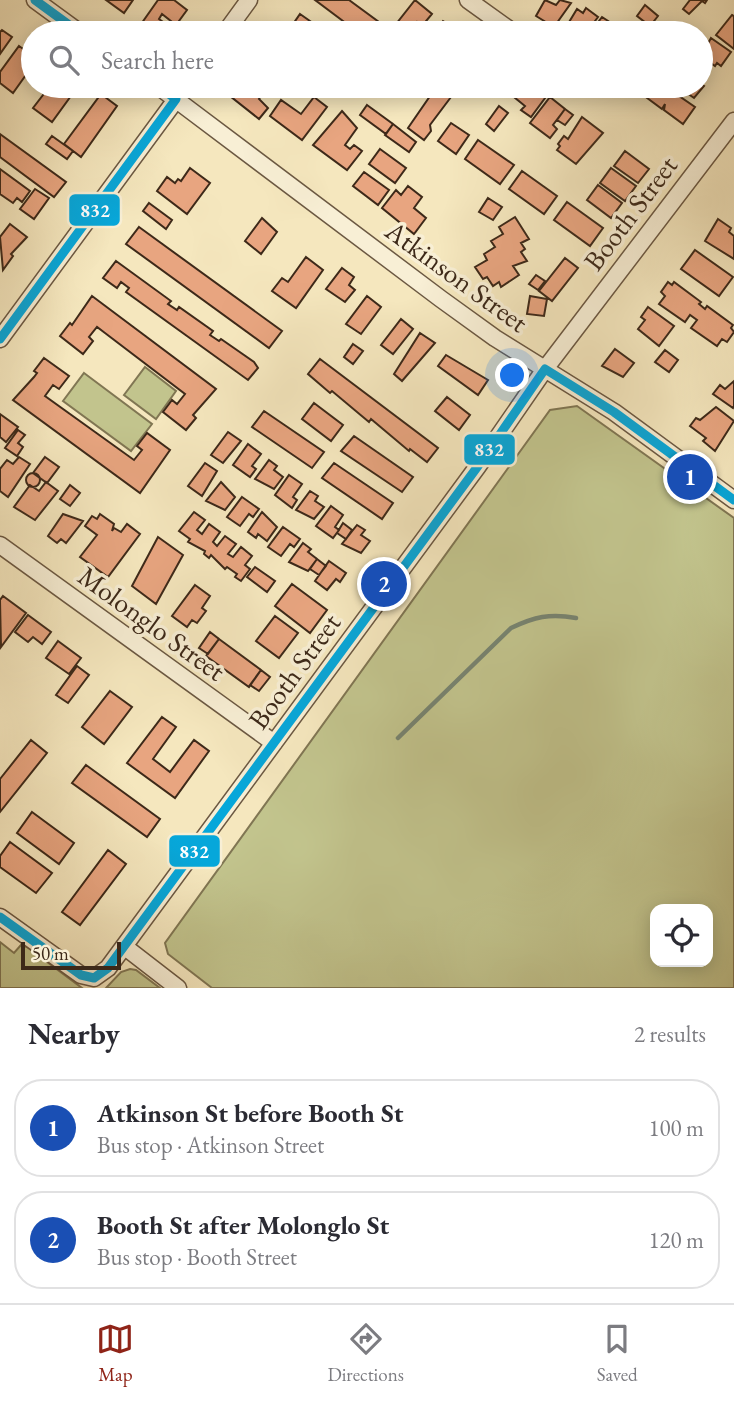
<!DOCTYPE html>
<meta charset="utf-8">
<style>
body{margin:0;font-family:"EB Garamond",serif;background:#f7f7f7;color:#2b2b33}
.controls{position:absolute;right:21px;bottom:21px;display:grid;overflow:hidden;border-radius:14px;box-shadow:0 4px 18px #0003}
.controls button{width:63px;height:63px;display:grid;place-items:center;padding:0;border:0;border-bottom:2px solid #e1e1e2;background:#fff;color:#2b2b33;font:35px sans-serif}
.scale{position:absolute;left:21px;bottom:18px;width:100px;box-sizing:border-box;padding-left:7px;border:4px solid #3d2919;border-top:0;font-size:19px;line-height:24px;white-space:nowrap;color:#3d2919;-webkit-text-stroke:5px #f8efd5;paint-order:stroke}
.you{position:absolute;left:513px;top:376px;width:24px;height:24px;margin:-18px;border:5px solid #fff;border-radius:50%;background:#1a73e8;box-shadow:0 0 0 10px #1a73e833}
.badge{display:grid;place-items:center;width:46px;height:46px;border-radius:50%;background:#8f2418;color:#fff;font-size:23px;font-weight:700}
.pin{position:absolute;translate:-50% -50%;border:4px solid #fff;box-shadow:0 2px 7px #0006}
.list{margin:0;padding:0;list-style:none}
h2{display:flex;justify-content:space-between;align-items:center;height:91px;margin:0;padding:0 28px;font-size:30px}
h2 small{font-size:23px;font-weight:400;color:#7c7c81}
.list li{display:grid;grid-template-columns:46px 1fr auto;gap:21px;align-items:center;box-sizing:border-box;height:98px;margin:0 14px 14px;padding:0 14px;border:2px solid #e1e1e2;border-radius:28px}
.list b{display:block;font-size:26px;white-space:nowrap}
.list p{margin:0;font-size:23px;white-space:nowrap;color:#7c7c81}
.list em{font-size:23px;font-style:normal;color:#7c7c81}
.icon{flex:none;width:38px;height:38px;fill:none;stroke:currentColor;stroke-width:2;stroke-linecap:round;stroke-linejoin:round}
.map{position:relative;flex:none;width:734px;height:988px;overflow:hidden}
.search{position:absolute;background:#fff;box-shadow:0 4px 18px #0003;left:21px;right:21px;top:21px;height:77px;display:flex;align-items:center;gap:18px;box-sizing:border-box;padding:0 24px;border-radius:38px;color:#7c7c81;font-size:26px}
.sheet{height:315px;background:#fff}
nav{display:flex;justify-content:space-around;align-items:center;box-sizing:border-box;height:98px;border-top:2px solid #e1e1e2;background:#fff;font-size:19px;color:#7c7c81}
nav a{display:grid;justify-items:center;gap:4px}
nav .on{color:#8f2418}
.map>svg:first-child{display:block}
</style>
<div class="map">
<svg width="734" height="988" viewBox="0 0 734 988">
<rect width="100%" height="100%" fill="#f5e7be"/>
<filter id="stains"><feTurbulence type="fractalNoise" baseFrequency=".00286" numOctaves="4"/><feColorMatrix values="0 0 0 0 .2 0 0 0 0 .09 0 0 0 0 .02 0 0 0 .5 -.17"/></filter>
<radialGradient id="worn" r=".72"><stop offset=".6" stop-color="#630" stop-opacity="0"/><stop offset="1" stop-color="#630" stop-opacity=".3"/></radialGradient>
<path fill="#c2c48d" stroke="#807653" stroke-width="2" fill-rule="evenodd" d="M145,367L176,391L156,419L124,395Z
M84,373L152,424L131,451L63,401Z
M577,406L734,518V988H212L168,954L165,943L550,410ZM655,909H708V962H655Z
M0,942L14,953L21,945L27,947L82,988H0Z
M130,969L136,970L160,988H106L121,972Z"/>
<g fill="none" stroke-linecap="round" stroke-linejoin="round">
<path stroke="#778471" stroke-width="4.5" d="M398,738L511,628C534,617 550,613 576,618"/>
</g>
<path fill="#e8a580" stroke="#3d2919" stroke-width="2" d="M106,0H133L124,13Z
M158,0H174L187,10L176,25L162,14L159,19L174,30L172,33H147L139,27Z
M315,0H349L383,25L377,33H359Z
M415,0L432,14L422,26L417,22L410,31L412,33H389Z
M545,0L556,5L560,0L571,3L554,27L536,16Z
M690,0H707L705,3L702,1L689,14L683,9Z
M645,5L658,16L650,26L637,16Z
M586,8L598,17L586,33L563,32L577,9L583,13Z
M300,14L327,33H294L289,30Z
M732,15L734,16V49L716,35Z
M602,17L625,32L590,33Z
M443,21L462,33H434Z
M2,30L12,37L0,54V32Z
M711,38L731,52L721,66L717,63L715,66L701,56Z
M19,46L33,56V65L13,93L0,83V72Z
M701,84L704,86L694,98L677,86Z
M50,86H72L76,89L52,122L33,108Z
M238,86H262L266,89L259,99L268,108L259,119L230,96Z
M437,86L451,97L430,125L431,131L424,140L408,128Z
M523,86L534,89L537,86L548,94L531,117L521,110L525,106L514,97Z
M631,86H665L674,93L671,97L676,94L695,107L683,124L664,110L665,104L662,109Z
M101,94L117,106L81,157L64,144Z
M314,97L327,107L302,140L270,116L281,100L301,114Z
M550,97L565,109L553,125L557,129L550,138L530,123Z
M367,105L393,124L386,134L360,115Z
M499,106L508,113L494,131L486,124Z
M565,109L573,115L565,125L557,120Z
M342,111L357,128L345,145L350,149L354,145L362,151L347,170L313,145Z
M582,117L603,133L576,164L557,150L560,146L558,144L564,136L568,139Z
M451,123L469,135L456,154L438,141Z
M393,124L416,142L409,152L385,135Z
M0,134L66,182L54,197L0,157Z
M52,136L73,151L67,159L46,144Z
M478,140L514,165L500,184L465,159Z
M380,149L406,168L395,183L369,164Z
M625,151L649,169L638,183L614,166Z
M190,168L210,183L187,214L157,191L167,177L175,183L178,179L181,181Z
M611,168L636,186L625,201L600,183Z
M0,169L30,191L22,202L17,198L13,203L0,194Z
M522,171L557,196L544,214L509,189Z
M364,172L389,190L378,205L353,186Z
M598,185L622,203L611,218L587,200Z
M408,186L422,197L414,208L426,218L414,234L382,208L396,190L401,195Z
M35,189L49,198L34,219L20,209Z
M488,198L502,207L493,220L479,212Z
M567,202L603,228L590,246L554,220Z
M149,203L172,220L166,229L143,211Z
M515,217L529,239L521,243L525,249L521,252L527,261L513,266L519,275L501,287L499,282L493,286L487,277L483,279L475,267L487,260L484,254L495,247L491,241L503,234L499,227Z
M262,218L277,232L261,254L245,241Z
M718,219L731,228L729,232L734,236V259L705,241Z
M10,224L27,237L11,254L13,256L3,270L0,237Z
M139,227L282,331L269,348L126,244Z
M695,250L733,277L719,296L681,269Z
M306,257L323,270L296,308L272,291L282,278L288,282Z
M565,258L578,268L552,301L539,291Z
M116,261L171,301L168,304L177,310L179,307L213,331L210,335L219,341L221,339L254,362L258,368L248,380L126,292L129,288L121,282L117,288L103,278Z
M342,268L354,277L349,285L355,290L345,302L326,289Z
M536,275L545,281L538,290L529,284Z
M668,282L672,285L674,282L701,302L699,304L705,309L707,306L733,325L731,328L734,332L727,342L722,339L717,346L691,328L697,320L690,315L685,322L659,304L665,296L661,292Z
M92,296L216,389L193,415L196,418L186,430L163,412L172,400L177,404L185,394L105,333L97,327L89,337L93,341L83,354L60,336L70,323L72,325Z
M367,296L381,307L361,334L346,324Z
M530,296L547,299L544,316L527,314Z
M648,307L674,326L659,346L638,329L645,320L641,317Z
M401,319L413,329L393,354L381,345Z
M420,333L435,343L402,381L394,374Z
M353,344L363,351L353,364L344,357Z
M615,349L634,363L623,377L602,366Z
M665,350L678,360L669,372L655,362Z
M446,355L488,380L478,395L438,366Z
M44,358L69,376L59,389L53,385L45,396L134,460L142,450L137,446L147,433L170,450L140,493L13,400L34,377L37,373L34,371Z
M320,359L438,448L427,462L410,449L409,451L371,419L369,422L363,417L332,391L330,393L308,374Z
M734,381V406L733,408L713,394L720,385L725,389Z
M447,397L470,415L459,430L435,411Z
M314,403L343,425L331,441L302,419Z
M716,407L734,421L715,451L703,441L706,438L690,426L696,418L700,420Z
M264,411L324,452L312,468L252,427Z
M0,414L18,427L6,442L0,437Z
M18,430L25,435L18,443L23,447L17,456L5,448Z
M228,432L241,441L223,463L211,455Z
M354,436L413,477L402,492L341,451Z
M248,444L261,454L252,466L256,469L250,477L233,465Z
M19,457L30,464L8,497L0,491V469L7,460L13,464Z
M45,457L59,467L47,483L33,473Z
M269,460L277,466L274,470L283,477L274,489L255,479Z
M205,463L217,471L202,496L188,486Z
M334,463L393,503L382,519L322,478Z
M26 480a7 7 0 1 1 14 0a7 7 0 1 1-14 0Z
M289,475L302,484L293,497L297,500L292,508L275,495Z
M46,482L58,491L35,520L14,507L30,485L39,491Z
M221,482L235,497L225,510L206,501Z
M70,485L80,493L70,506L60,499Z
M310,491L318,496L315,501L324,507L314,519L296,510Z
M242,497L259,509L253,517L249,514L240,526L227,517Z
M331,506L343,515L335,527L339,530L333,538L316,526Z
M194,512L205,520L197,530L202,534L209,524L220,532L213,542L217,546L225,536L236,544L228,554L233,557L241,547L252,556L245,565L250,569L241,581L235,577L237,574L227,567L225,569L211,555L209,558L204,554L205,551L188,542L190,539L179,531Z
M262,512L277,527L267,541L258,534L256,538L248,532Z
M63,514L83,521L66,543L61,539L57,543L48,536Z
M100,514L114,524L112,531L114,528L121,532L127,524L140,534L108,577L80,557L97,535L85,526L92,516L97,519Z
M343,523L352,530L346,539L337,533Z
M357,525L365,530L361,535L370,541L361,553L342,544Z
M283,527L300,539L294,547L290,544L281,556L268,547Z
M158,537L183,555L156,604L132,586Z
M303,543L311,549L308,552L317,559L308,571L289,562Z
M317,559L326,566L319,575L310,569Z
M329,561L346,573L340,582L336,579L327,590L315,581Z
M255,567L275,581L267,592L247,577Z
M292,584L327,610L310,633L275,606Z
M195,585L210,596L202,608L206,611L197,623L192,620L187,627L172,616Z
M3,596L26,613L1,647L0,600Z
M28,615L51,632L42,644L33,637L28,642L15,632Z
M275,616L298,633L279,658L256,641Z
M210,632L219,639L208,654L199,648Z
M219,639L261,670L249,687L206,656Z
M58,641L81,658L69,674L46,658Z
M77,666L89,675L68,703L56,695Z
M261,670L270,677L259,691L250,685Z
M110,691L132,707L104,744L82,727Z
M162,717L176,727L153,759L170,772L194,740L209,751L175,798L127,763Z
M31,740L47,753L0,812V779Z
M86,765L160,819L147,837L72,783Z
M32,812L74,843L59,864L17,833Z
M10,842L52,873L36,893L0,867V856Z
M108,850L126,864L80,925L62,912Z"/>
<g fill="none" stroke-linecap="round" stroke-linejoin="round">
<g stroke="#6b5842" stroke-width="19">
<path id="minor" d="M35,0L80,33
M468,0L514,33
M225,33L249,0
M158,86L441,299L495,338L614,412L734,500
M0,339L186,86
M0,545L274,743
M0,917L81,975L94,978L108,968L478,466L545,369L734,121
M125,947L178,988"/>
</g>
<use href="#minor" stroke="#f8efd5" stroke-width="16"/>
<g stroke="#f8efd5" stroke-width="14">
<path id="bus-1" d="M35,0L80,33
M0,339L176,99L158,86
M0,917L81,975L94,978L108,968L478,466L545,369L614,412L734,500"/>
</g>
<use href="#bus-1" stroke="#06a7da" stroke-width="9"/>
</g>
<g text-anchor="middle" dominant-baseline="central" stroke-width="7" stroke-linejoin="round" paint-order="stroke">
<g font-size="28" fill="#3d2919" stroke="#f8efd5">
<text transform="translate(630 213) rotate(-53)">Booth Street</text>
<text transform="translate(457 276) rotate(36)">Atkinson Street</text>
<text transform="translate(152 623) rotate(36)">Molonglo Street</text>
<text transform="translate(294 671) rotate(-54)">Booth Street</text>
</g>
</g>
<g stroke="#f8efd5" stroke-width="2.5">
<rect x="68" y="193" width="53" height="34" rx="7" fill="#06a7da"/>
<rect x="463" y="433" width="53" height="33" rx="7" fill="#06a7da"/>
<rect x="168" y="834" width="53" height="34" rx="7" fill="#06a7da"/>
</g>
<g font-size="19" text-anchor="middle" font-weight="bold" fill="#fff">
<text x="95" y="217">832</text>
<text x="489" y="456">832</text>
<text x="194" y="858">832</text>
</g>
<rect width="100%" height="100%" filter="url(#stains)"/>
<rect width="100%" height="100%" fill="url(#worn)"/>
</svg>
<div class="controls">
<button><svg class="icon" aria-label="locate" viewBox="0 0 24 24"><circle cx="12" cy="12" r="6"/><path d="M12 2v4M12 18v4M2 12h4M18 12h4"/></svg></button>
</div>
<div class="scale">50 m</div>
<div class="you"></div>
<div class="pin badge" style="left:690px;top:477px;background:#1a4fb4">1</div>
<div class="pin badge" style="left:384px;top:584px;background:#1a4fb4">2</div>
<div class="search"><svg class="icon" aria-label="search" viewBox="0 0 24 24"><circle cx="10" cy="10" r="6"/><path d="M15 15l6 6"/></svg>Search here</div>
</div>
<section class="sheet">
<h2>Nearby<small>2 results</small></h2>
<ul class="list">
<li><span class="badge" style="background:#1a4fb4">1</span><div><b>Atkinson St before Booth St</b><p>Bus stop · Atkinson Street</p></div><em>100 m</em></li>
<li><span class="badge" style="background:#1a4fb4">2</span><div><b>Booth St after Molonglo St</b><p>Bus stop · Booth Street</p></div><em>120 m</em></li>
</ul>
</section>
<nav>
<a class="on"><svg class="icon" aria-label="map" viewBox="0 0 24 24"><path d="M3 6l6-2 6 2 6-2v14l-6 2-6-2-6 2zM9 4v14M15 6v14"/></svg>Map</a>
<a><svg class="icon" aria-label="directions" viewBox="0 0 24 24"><path d="M12 3l9 9-9 9-9-9zM9 14v-3h6M13 9l2 2-2 2"/></svg>Directions</a>
<a><svg class="icon" aria-label="saved" viewBox="0 0 24 24"><path d="M7 4h10v16l-5-4-5 4z"/></svg>Saved</a>
</nav>
